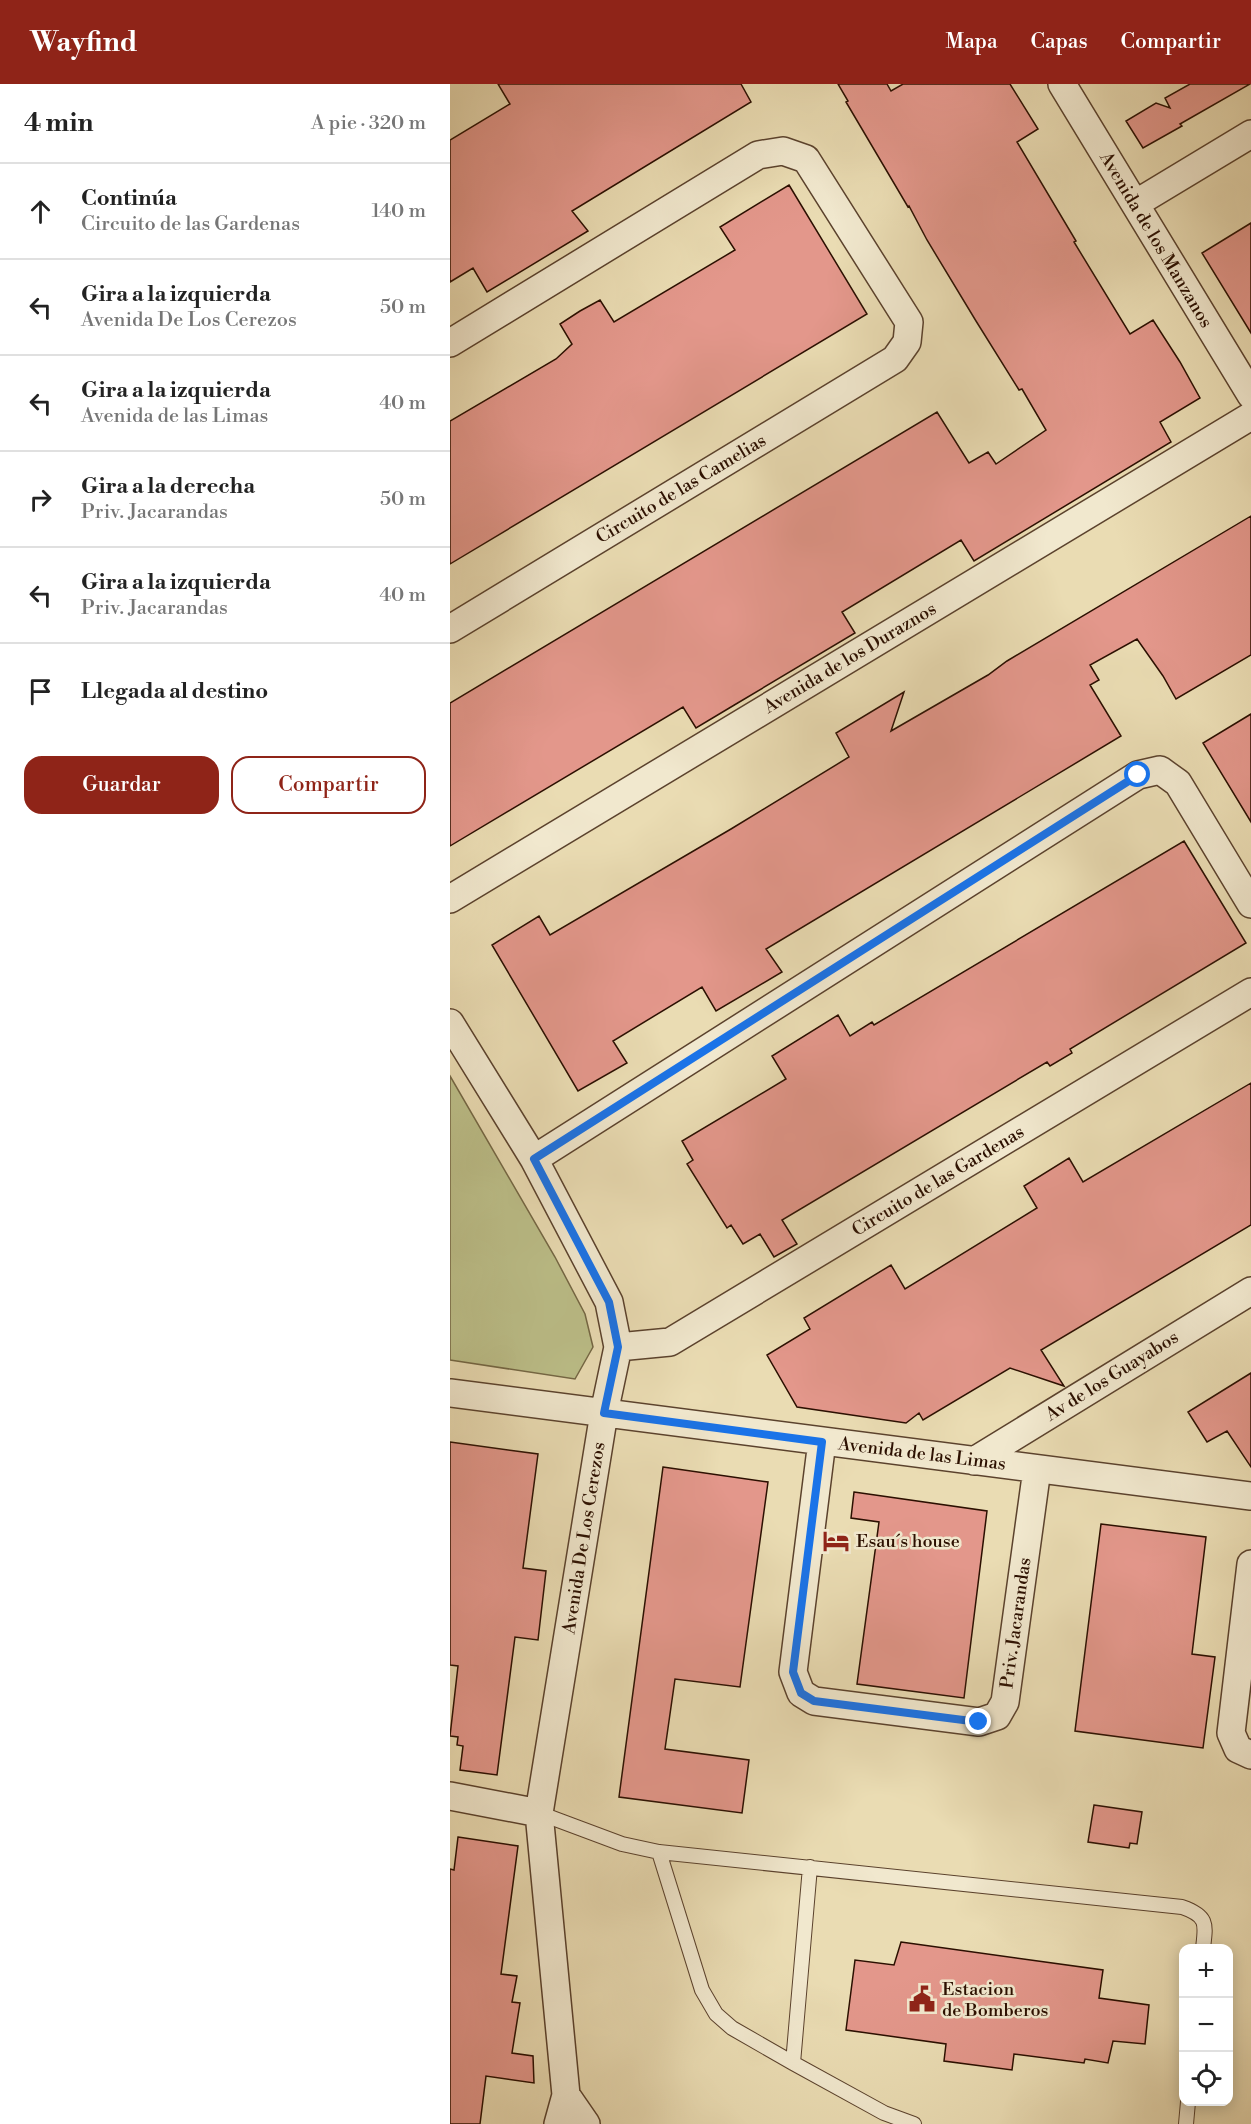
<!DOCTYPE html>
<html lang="es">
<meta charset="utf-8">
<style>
body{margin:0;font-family:"Libre Bodoni",serif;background:#f2f2f2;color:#222}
.controls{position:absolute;right:18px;bottom:18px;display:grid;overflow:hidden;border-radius:12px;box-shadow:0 3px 15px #0003}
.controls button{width:54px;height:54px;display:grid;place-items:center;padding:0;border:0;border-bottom:2px solid #e0e0e0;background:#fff;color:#222;font:30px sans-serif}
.stop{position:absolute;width:18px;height:18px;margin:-14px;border:4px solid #1a73e8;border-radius:50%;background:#fff}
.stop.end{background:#1a73e8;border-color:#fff;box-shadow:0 2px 6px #0008}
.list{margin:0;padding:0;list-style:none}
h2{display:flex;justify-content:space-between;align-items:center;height:78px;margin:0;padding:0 24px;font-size:26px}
h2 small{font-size:20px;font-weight:400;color:#767676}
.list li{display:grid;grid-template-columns:39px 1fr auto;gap:18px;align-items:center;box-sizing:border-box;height:96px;padding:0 24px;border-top:2px solid #e0e0e0}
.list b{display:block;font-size:22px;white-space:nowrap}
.list p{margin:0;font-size:20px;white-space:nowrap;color:#767676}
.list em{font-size:20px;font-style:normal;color:#767676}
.actions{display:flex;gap:12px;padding:18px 24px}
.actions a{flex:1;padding:14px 0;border:2px solid #8f2418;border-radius:18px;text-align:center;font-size:21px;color:#8f2418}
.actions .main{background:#8f2418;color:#fff}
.icon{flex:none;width:33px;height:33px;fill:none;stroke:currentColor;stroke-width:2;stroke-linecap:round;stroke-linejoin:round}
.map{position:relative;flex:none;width:801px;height:2040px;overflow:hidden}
header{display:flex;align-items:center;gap:36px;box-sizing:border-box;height:84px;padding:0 30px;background:#8f2418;color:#fff}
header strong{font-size:28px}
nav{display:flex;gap:33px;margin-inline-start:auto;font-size:21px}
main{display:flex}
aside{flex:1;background:#fff}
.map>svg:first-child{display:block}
</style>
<header>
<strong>Wayfind</strong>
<nav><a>Mapa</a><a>Capas</a><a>Compartir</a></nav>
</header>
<main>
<aside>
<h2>4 min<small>A pie · 320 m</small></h2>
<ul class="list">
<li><svg class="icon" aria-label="ahead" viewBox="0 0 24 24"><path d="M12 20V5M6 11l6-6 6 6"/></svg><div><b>Continúa</b><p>Circuito de las Gardenas</p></div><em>140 m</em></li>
<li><svg class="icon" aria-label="left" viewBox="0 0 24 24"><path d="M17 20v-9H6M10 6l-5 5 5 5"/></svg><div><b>Gira a la izquierda</b><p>Avenida De Los Cerezos</p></div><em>50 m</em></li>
<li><svg class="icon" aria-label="left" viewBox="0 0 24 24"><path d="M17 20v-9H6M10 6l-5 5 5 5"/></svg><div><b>Gira a la izquierda</b><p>Avenida de las Limas</p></div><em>40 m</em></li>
<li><svg class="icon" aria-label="right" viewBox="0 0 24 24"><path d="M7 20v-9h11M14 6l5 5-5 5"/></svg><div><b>Gira a la derecha</b><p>Priv. Jacarandas</p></div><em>50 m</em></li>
<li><svg class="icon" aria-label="left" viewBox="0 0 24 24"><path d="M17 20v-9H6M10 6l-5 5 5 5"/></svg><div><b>Gira a la izquierda</b><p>Priv. Jacarandas</p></div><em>40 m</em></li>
<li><svg class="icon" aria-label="arrive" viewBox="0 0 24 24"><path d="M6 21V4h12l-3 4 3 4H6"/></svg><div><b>Llegada al destino</b></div></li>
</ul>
<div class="actions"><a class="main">Guardar</a><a>Compartir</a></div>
</aside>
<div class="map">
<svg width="801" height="2040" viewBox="0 0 801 2040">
<rect width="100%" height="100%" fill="#eadcb3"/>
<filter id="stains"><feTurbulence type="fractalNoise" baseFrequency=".00333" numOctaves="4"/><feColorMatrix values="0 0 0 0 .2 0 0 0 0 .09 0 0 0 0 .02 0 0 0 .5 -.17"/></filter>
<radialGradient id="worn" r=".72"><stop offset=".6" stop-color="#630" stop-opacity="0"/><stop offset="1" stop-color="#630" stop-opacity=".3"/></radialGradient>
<path fill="#bcbf89" stroke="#746744" stroke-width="1.5" d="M0,992L105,1173L135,1230L143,1263L125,1295L0,1276Z"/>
<path fill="#e3978b" stroke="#2b0f00" stroke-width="1.5" d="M48,0H291L301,18L122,127L138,147L37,208L23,184L0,198V56L60,20Z
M388,0H437L441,7L453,0H560L588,45L567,58L626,157L624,158L680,250L703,236L730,278L750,314L710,338L721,358L524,477L511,456L392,528L405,549L286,620L246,644L233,623L0,762V619L487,328L519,379L538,368L546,380L596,346L572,305L569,306L526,237L477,156L459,122L458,123L396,18L398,17Z
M740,0H800L730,40L732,42L693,64L676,37L706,19L720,24L715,14Z
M339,101L417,230L0,480V337L106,275L122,260L110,240L130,227L150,216L164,238L285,166L270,143Z
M801,139V249L752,169Z
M801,432V571L726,615L713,592L687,555L640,581L649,596L640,601L671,652L316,865L332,888L266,927L252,903L163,957L177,979L128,1007L42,861L89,832L100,851L281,745L399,673L386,649L454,608L441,647L538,591L557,577Z
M801,630V738L753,659Z
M734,757L796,859L620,965L622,969L600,982L597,978L332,1136L347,1160L324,1173L310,1150L293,1160L281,1141L277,1144L237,1080L243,1076L232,1057L336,995L322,972L388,931L400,952L422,938L424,941Z
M801,999V1141L591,1266L614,1302L560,1284L473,1336L469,1329L456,1339L347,1323L317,1271L360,1245L354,1234L441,1181L455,1205L587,1124L574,1102L619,1074L633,1098Z
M801,1289V1383L777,1347L757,1358L738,1328Z
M0,1358L88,1370L73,1484L96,1487L88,1556L65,1553L47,1691L10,1686L13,1662L7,1661L8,1653L0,1652L8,1582L0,1581Z
M213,1383L318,1398L290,1603L225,1595L215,1665L299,1676L292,1729L169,1713Z
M404,1408L537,1427L514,1614L407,1600L429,1438L401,1434Z
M651,1440L756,1453L742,1570L765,1573L753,1664L625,1647Z
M644,1721L692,1728L687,1760L680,1759L679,1764L638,1758Z
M8,1753L68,1762L51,1890L67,1892L62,1918L70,1919L62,1969L83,1972L84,1999L36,1992L30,2040H0V1785L4,1786Z
M451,1858L653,1886L649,1914L699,1921L695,1960L663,1957L658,1979L635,1975L634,1979L564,1970L562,1986L494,1977L496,1960L396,1946L405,1876L444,1881Z"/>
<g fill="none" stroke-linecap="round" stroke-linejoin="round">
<g stroke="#5b422d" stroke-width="16">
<path id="lane" d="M89,1729L172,1760L209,1768L732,1823C758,1832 756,1840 753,1864
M209,1768L252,1906L266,1930L282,1944L343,1979L434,2029L464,2040
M343,1979L360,1783
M736,2040L738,2018"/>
</g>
<g stroke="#5b422d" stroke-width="30">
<path id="street" d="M612,0L801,311
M685,120L801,50
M0,259L308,71L333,67L356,75L459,238L457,258L445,275L0,545
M0,815L801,332
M0,939L84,1075L159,1218L168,1263L154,1329L89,1729L116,2011L108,2040
M84,1075L688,691L710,686L728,699L801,820
M168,1263L220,1258L801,908
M0,1309L801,1412
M372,1357L343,1588L351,1609L364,1617L529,1638L547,1632L555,1618L587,1385
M524,1377L801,1207
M801,1480L781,1649L788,1665L801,1671
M0,1712L89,1729
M116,2011L136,2040"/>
</g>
<use href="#lane" stroke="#f1e8ce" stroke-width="14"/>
<use href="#street" stroke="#f1e8ce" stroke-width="27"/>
</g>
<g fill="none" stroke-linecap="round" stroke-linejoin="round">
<path stroke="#1a73e8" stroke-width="8" d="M529,1638L364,1617L351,1609L343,1588L372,1358L154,1329L168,1263L159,1218L84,1075L688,691"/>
</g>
<defs>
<g id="hotel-bare" transform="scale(2.07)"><path d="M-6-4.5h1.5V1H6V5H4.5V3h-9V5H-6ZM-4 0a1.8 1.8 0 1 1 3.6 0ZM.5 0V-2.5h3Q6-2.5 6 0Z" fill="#8f2418" stroke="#f1e8ce" stroke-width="2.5" paint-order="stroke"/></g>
<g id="civic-bare" transform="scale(2.07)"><path d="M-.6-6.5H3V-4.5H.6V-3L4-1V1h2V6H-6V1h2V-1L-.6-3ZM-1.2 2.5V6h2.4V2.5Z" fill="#8f2418" stroke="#f1e8ce" stroke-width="2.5" paint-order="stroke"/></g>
</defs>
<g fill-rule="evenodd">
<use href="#hotel-bare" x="386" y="1457"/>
<use href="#civic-bare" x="472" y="1915"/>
</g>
<g text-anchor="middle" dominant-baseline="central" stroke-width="5" stroke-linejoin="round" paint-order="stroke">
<g font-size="18" fill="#2b0f00" stroke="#f1e8ce">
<text transform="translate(706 156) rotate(59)">Avenida de los Manzanos</text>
<text transform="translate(231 405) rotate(-31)">Circuito de las Camelias</text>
<text transform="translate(400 574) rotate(-31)">Avenida de los Duraznos</text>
<text transform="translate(488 1097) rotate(-31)">Circuito de las Gardenas</text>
<text transform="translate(662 1292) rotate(-32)">Av de los Guayabos</text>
<text transform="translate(472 1370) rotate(7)">Avenida de las Limas</text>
<text transform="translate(134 1454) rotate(-81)">Avenida De Los Cerezos</text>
<text transform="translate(566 1539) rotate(-82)">Priv. Jacarandas</text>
</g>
<g font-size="18" fill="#2b0f00" stroke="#f1e8ce" text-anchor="start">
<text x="406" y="1457">Esau´s house</text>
<text x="492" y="1905">Estacion<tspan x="492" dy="21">de Bomberos</tspan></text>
</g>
</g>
<rect width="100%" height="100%" filter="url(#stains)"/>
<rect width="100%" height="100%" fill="url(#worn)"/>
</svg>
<div class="controls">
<button>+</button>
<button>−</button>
<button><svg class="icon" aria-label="locate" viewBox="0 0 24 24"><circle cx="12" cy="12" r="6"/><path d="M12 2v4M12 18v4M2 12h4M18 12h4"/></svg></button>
</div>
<div class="stop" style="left:688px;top:691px"></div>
<div class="stop end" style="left:529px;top:1638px"></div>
</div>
</main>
